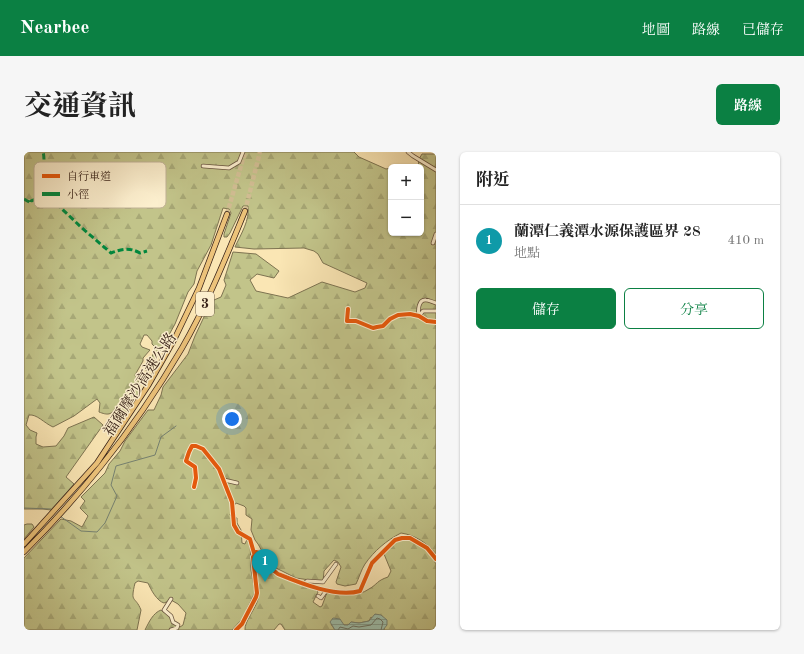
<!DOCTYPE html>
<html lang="zh-TW">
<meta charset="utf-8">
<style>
body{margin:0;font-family:"Old Standard TT","Noto Serif TC",serif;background:#f6f6f6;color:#222}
.controls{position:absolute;right:12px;top:12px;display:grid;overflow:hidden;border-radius:6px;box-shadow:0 1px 3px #0004}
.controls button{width:36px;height:36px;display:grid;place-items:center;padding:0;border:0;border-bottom:1px solid #e0e0e0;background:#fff;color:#222;font:20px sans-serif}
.you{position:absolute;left:208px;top:267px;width:14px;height:14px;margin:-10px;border:3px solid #fff;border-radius:50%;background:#1a73e8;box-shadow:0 0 0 6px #1a73e833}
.badge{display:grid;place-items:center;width:26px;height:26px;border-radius:50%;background:#0b8043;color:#fff;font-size:13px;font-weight:700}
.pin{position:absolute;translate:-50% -33px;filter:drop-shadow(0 1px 2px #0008)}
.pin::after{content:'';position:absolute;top:21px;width:14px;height:12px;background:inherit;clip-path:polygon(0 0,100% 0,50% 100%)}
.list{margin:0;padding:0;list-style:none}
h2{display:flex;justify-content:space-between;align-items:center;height:52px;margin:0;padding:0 16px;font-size:17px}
h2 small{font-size:13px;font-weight:400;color:#767676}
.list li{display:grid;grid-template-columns:26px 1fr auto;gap:12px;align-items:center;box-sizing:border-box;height:72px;padding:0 16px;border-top:1px solid #e0e0e0}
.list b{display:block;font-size:15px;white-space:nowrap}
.list p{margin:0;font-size:13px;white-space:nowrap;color:#767676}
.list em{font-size:13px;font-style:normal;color:#767676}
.actions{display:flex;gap:8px;padding:12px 16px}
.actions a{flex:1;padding:9px 0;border:1px solid #0b8043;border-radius:6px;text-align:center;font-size:14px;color:#0b8043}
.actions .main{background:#0b8043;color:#fff}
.map{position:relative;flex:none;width:412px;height:478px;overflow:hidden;border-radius:6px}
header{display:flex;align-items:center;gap:24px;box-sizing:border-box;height:56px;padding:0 20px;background:#0b8043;color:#fff}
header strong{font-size:19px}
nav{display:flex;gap:22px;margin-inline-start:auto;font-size:14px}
.intro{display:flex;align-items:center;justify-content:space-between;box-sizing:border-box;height:96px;padding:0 24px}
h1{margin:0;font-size:28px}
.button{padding:10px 18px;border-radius:6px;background:#0b8043;color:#fff;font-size:14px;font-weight:700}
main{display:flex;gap:24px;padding:0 24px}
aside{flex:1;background:#fff;border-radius:6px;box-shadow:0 1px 3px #0004}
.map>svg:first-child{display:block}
</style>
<header>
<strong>Nearbee</strong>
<nav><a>地圖</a><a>路線</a><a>已儲存</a></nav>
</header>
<div class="intro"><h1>交通資訊</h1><a class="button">路線</a></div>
<main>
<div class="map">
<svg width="412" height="478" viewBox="0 0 412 478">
<defs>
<pattern id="forest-firs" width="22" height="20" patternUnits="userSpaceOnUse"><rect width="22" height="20" fill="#c2c48a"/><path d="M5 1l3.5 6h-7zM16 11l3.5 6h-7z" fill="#a7a876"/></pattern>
<pattern id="water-rules" width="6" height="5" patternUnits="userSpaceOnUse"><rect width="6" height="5" fill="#9ec0ad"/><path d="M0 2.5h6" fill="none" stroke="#829c8c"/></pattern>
</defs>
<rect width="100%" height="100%" fill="#fae6b4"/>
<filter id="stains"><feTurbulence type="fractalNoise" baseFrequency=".005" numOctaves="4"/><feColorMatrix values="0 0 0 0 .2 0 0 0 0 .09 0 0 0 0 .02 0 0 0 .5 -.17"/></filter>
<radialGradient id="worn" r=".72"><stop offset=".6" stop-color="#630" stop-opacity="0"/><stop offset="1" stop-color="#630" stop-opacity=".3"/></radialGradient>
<path fill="url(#forest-firs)" stroke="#7d7351" d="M0,0H330L335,5L362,17L367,16V81H397V15H394L395,7L398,2H412V402C403,391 391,383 377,381C363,388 350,399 341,412C337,418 335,426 332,432L321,434L313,432L312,430L317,415L314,410L310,408L300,419L299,430L272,426L252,416L239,401L234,392L231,388L227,378L228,367L222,363V356L220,354L212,351L209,355L206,363L208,365L213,366V371L217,378L218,391L221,392L224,385L226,388L227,418L231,440L223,457L222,463L208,478H121C125,470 129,461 137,458C145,463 149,469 156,475L159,473L162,461L154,452L147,448L140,451C133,449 127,438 124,431L114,429L111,431C106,452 111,443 117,458L113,478H0V406L37,367L47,369L58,375L64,364L56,356L61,349L57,345L81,321L85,312L96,299L101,289L124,258H130L137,243L139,235L164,202L171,184L186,152L190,148L197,145L202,133L200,128L209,100L232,102L255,119L250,126L233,122L226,128L232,139L264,146L298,130L331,140L341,136L343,131L299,111L294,102L290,99L280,96L230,97L211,95C217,82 226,68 224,54H219L206,81L203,85H200V82L207,61L205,57L199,56L187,93L173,119L170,132L164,140L151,172L125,219H122V217L132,196L128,192V189L123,183H120L116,192L118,195L126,198L119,206V209L111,223C113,228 117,232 116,238C116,241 98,265 96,267L93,266L94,255L92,254C88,264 83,263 75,260L76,251L73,247L50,264L29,275C20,271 13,262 5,263L2,273L6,278L13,281L12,285V292L19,295L32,294L40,284L44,276L70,265L79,273L42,325L50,332L27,358L19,357H0Z
M3,372H8L10,375L0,387V373Z
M377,387H386L398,392L406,401L412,412V478H359L361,477L347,465L345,469L335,471L327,470L324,473L307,472L311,478H261L257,472H255L250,478H221C220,470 232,456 234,447C238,432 228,416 233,403H235C246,415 256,425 271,431C278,434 286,435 292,438L294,440L289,450L296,455L298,454L302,443L304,441C317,443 334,445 345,437C354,432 352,429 364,425L367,419L360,402L368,392Z"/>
<path fill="url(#water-rules)" stroke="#758171" d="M351,462L357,463L363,468V473L359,478H311L306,470L309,466L316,467L320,473H324L327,470L335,471L345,469Z"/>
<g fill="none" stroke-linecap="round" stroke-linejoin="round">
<path stroke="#6b7162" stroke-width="1" d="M314,478L316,475L324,477L329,474L335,475L347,473L353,466L356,467L359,470L357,478"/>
<path stroke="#758171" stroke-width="1" d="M0,356L27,357
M36,364L57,379L73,380L81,371L93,344L87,333L92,314L131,303L137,285L152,274"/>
<path stroke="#d3bf95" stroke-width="4.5" stroke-dasharray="4.5 2" stroke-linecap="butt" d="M221,59L236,0
M203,62L221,0"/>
<g stroke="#68533f" stroke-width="4.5">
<path id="minor" d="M384,0L389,4L412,18
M179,14L205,16L215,10L219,0
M409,91L412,82
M324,157L323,169H332L349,176L353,175L359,174L366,167L374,163L386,162L395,164L403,169L412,170
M395,164C394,159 394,147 402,148C405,148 408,150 412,151
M395,164L399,159H412
M200,328L213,331
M170,335L172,326L171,315L162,309L165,300L168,294H172L179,297L195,317L208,350L210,373L214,380L226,387L230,401
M280,432L283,429L299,430L312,412
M294,444L297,446L302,439
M147,478L153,476L154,473L149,470L147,464L140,458L147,447
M212,478L218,472L232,445L233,441L229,405L232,400L236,401L249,418L254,422C276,431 312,446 336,439L348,411L371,388L378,386H386L403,396L412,407"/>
</g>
<g stroke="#382218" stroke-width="6">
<path id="highway" d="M0,392L73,311L125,232L150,188L175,136L203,62
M0,400C27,373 53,344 77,314C107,277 134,237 158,196C183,153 202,105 221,59"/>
</g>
<use href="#minor" stroke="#fcefce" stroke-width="3"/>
<use href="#highway" stroke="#edc37a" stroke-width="4.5"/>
<path stroke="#00873e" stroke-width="3" stroke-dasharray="6 3" stroke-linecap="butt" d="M19,39L58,76L87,101C98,97 105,95 116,101L123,99
M0,47L7,51V49L15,46L19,39L25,36C28,24 22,21 20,10C20,7 20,3 19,0"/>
<g stroke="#fcefce" stroke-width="6">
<path id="cycleway" d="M324,157L323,169H332L349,176L353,175L359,174L366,167L374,163L386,162L395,164L403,169L412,170
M170,335L172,326L171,315L162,309L165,300L168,294H172L179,297L195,317L208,350L210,373L214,380L226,387L230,401
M212,478L218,472L232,445L233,441L229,405L232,400L236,401L249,418L254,422C276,431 312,446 336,439L348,411L371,388L378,386H386L403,396L412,407"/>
</g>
<use href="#cycleway" stroke="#e8590c" stroke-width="4"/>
</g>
<g text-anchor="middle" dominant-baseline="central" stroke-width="3" stroke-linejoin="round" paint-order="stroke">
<rect fill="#fcefce" stroke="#73604f" stroke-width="1" x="172" y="140" width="18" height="24" rx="3"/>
<g font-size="14" font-weight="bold" fill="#382218">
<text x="181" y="152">3</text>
</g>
<g font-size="15" fill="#382218" stroke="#fcefce">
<text transform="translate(117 233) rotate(-57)">福爾摩沙高速公路</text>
</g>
</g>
<rect x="10" y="10" width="132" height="46" rx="6" fill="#fcefce" stroke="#c1b297" stroke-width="1"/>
<rect x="18" y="22" width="18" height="4" fill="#e8590c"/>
<rect x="18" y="40" width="18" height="4" fill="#00873e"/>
<g font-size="11" fill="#382218">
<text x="43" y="28">自行車道</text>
<text x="43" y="46">小徑</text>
</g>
<rect width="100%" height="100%" filter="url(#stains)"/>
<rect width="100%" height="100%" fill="url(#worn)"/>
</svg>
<div class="controls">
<button>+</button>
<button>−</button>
</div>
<div class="you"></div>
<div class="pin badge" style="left:241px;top:430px;background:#0f9aa8">1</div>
</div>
<aside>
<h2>附近<small></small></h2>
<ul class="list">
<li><span class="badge" style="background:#0f9aa8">1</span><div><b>蘭潭仁義潭水源保護區界 28</b><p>地點</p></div><em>410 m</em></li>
</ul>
<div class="actions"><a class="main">儲存</a><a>分享</a></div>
</aside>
</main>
